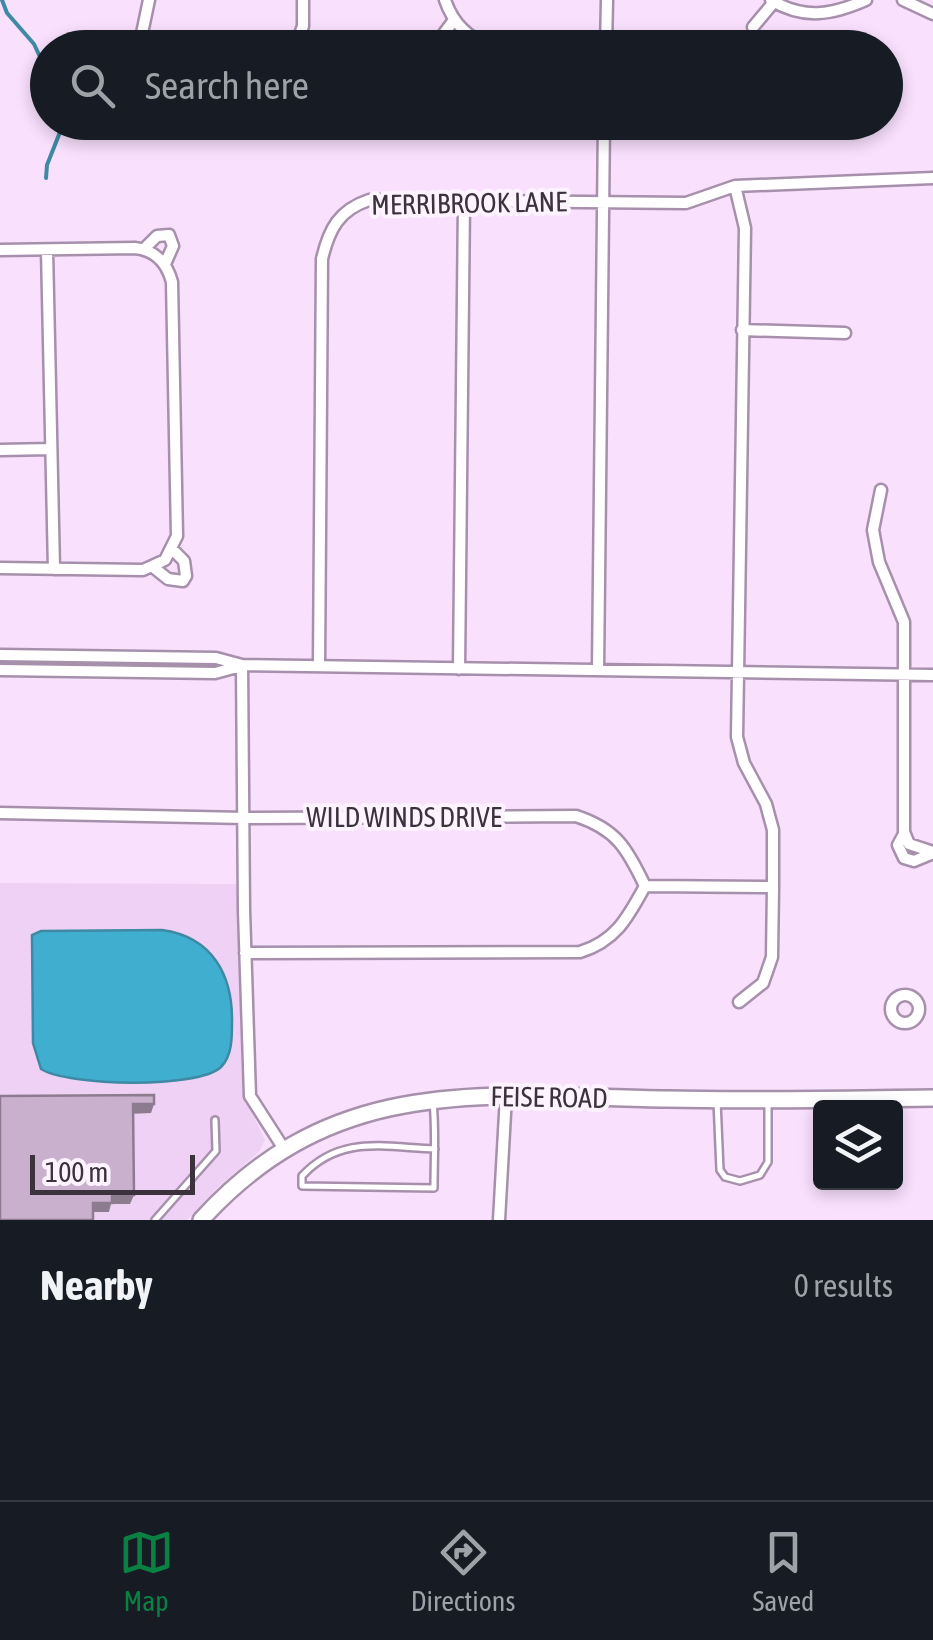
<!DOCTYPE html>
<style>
body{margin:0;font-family:"Asap Condensed",sans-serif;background:#20242c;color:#f1f3f6}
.controls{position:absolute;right:30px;bottom:30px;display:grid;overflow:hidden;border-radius:10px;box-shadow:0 5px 15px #0003}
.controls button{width:90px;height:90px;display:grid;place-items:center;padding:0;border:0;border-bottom:2px solid #363941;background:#171b24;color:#f1f3f6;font:50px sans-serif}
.scale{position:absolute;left:30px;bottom:25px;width:165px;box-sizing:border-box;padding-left:10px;border:5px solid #3c323e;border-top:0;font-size:28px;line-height:35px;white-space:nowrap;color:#3c323e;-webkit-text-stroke:8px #fdf3ff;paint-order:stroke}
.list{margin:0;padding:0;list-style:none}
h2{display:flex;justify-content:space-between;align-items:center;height:130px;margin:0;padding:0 40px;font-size:42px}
h2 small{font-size:32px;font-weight:400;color:#9ea1a6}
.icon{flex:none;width:55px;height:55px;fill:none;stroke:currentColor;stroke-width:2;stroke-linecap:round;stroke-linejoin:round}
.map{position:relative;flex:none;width:933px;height:1220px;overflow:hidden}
.search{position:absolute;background:#171b24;box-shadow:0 5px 15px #0003;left:30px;right:30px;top:30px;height:110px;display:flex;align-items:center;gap:25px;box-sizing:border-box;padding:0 35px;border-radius:55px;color:#9ea1a6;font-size:38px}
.sheet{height:280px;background:#171b24}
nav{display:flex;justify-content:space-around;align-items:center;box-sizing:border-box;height:140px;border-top:2px solid #363941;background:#171b24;font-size:28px;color:#9ea1a6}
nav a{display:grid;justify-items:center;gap:5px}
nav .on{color:#0b8043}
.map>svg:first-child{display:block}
</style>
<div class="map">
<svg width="933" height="1220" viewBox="0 0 933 1220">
<rect width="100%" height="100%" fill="#f9e0fd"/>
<path fill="#eed1f4" d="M0,883L237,884L242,1076L245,1099L265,1140L259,1152L219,1186L187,1220H0Z"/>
<path fill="#40aecf" stroke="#3f89a4" stroke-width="2.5" d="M162,930C213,937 233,976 232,1023C232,1038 232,1056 221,1067C198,1089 68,1086 41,1069L33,1043L32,935L41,931Z"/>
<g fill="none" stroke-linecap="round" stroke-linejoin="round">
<path stroke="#3f89a4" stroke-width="4" d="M2,0L7,13L34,44L48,74
M46,178L47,165L64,122"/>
<g stroke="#a790ac" stroke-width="10">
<path id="service" d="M717,1101L720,1170L725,1177L740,1181L760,1175L768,1162V1103
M433,1102C436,1130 434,1159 434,1188L302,1186V1176C340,1135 383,1147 435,1149
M155,1220L216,1151L215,1120"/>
</g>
<g stroke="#a790ac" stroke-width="15">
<path id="minor" d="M445,0C453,24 468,37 491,48
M771,0C804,20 832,15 866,0
M903,0L933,14
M753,27L774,2
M141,38L149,0
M295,48L303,26V0
M433,48L454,20
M606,48L607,0
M735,186L745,228L737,737L744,763L766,804L773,830V887L772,957L763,983L739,1002
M144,249L157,236L169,235L173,246L165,264
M0,250L135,248C155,250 167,263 172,282L177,536L165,560L143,570L0,568
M47,250L54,569
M742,330L845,333
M0,450L51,449
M881,490L873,530L879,562L904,622V832L909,844L933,852
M153,567L168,579L183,581L186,576L184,561L173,550
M0,655L216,658L242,665L933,675
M242,665L244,910L250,1096L284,1149
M319,666L322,259C329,229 339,210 369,200L686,203L735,186L933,178
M459,669L464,202
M0,670L215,673L241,666
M598,670L604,122
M0,813L245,818L576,816C616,829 627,848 645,886L773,887
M904,834L898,845L904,858L914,861L933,853
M245,953L580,952C616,941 628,917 645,886
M891 1009a14 14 0 1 1 28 0a14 14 0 1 1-28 0Z
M499,1220L506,1096"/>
</g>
<g stroke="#a790ac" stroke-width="20">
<path id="secondary" d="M201,1220C335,1072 486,1096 667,1099C756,1101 844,1099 933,1098"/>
</g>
<use href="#service" stroke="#fff" stroke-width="5"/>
<use href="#minor" stroke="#fff" stroke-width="10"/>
<use href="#secondary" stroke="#fff" stroke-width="15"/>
</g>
<path fill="#8d7c90" d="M133,1104H154L151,1113L129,1114Z
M112,1195H134L130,1204H111L109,1212H90L93,1203Z"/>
<path fill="#c9b1ce" stroke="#8d7c90" stroke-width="2.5" d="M154,1095V1104H133L134,1195H112V1203H93V1220H0V1096Z"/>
<g text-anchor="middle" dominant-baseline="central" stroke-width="8" stroke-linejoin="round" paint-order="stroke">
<g font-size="28" fill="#3c323e" stroke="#fdf3ff">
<text transform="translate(469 203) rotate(-1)">MERRIBROOK LANE</text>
<text x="404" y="817">WILD WINDS DRIVE</text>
<text transform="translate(549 1097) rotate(1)">FEISE ROAD</text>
</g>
</g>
</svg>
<div class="controls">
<button><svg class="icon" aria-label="layers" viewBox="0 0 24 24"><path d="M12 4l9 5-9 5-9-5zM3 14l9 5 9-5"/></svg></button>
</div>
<div class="scale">100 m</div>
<div class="search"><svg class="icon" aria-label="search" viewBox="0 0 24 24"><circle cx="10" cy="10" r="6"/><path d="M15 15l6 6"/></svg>Search here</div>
</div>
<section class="sheet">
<h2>Nearby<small>0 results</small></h2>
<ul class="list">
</ul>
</section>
<nav>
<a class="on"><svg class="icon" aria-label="map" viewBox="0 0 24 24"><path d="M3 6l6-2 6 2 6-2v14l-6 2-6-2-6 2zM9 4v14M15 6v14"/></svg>Map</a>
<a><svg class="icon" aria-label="directions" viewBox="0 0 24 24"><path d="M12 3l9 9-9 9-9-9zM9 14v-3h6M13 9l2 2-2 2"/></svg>Directions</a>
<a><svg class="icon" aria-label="saved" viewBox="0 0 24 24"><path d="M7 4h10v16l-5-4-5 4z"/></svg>Saved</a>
</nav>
